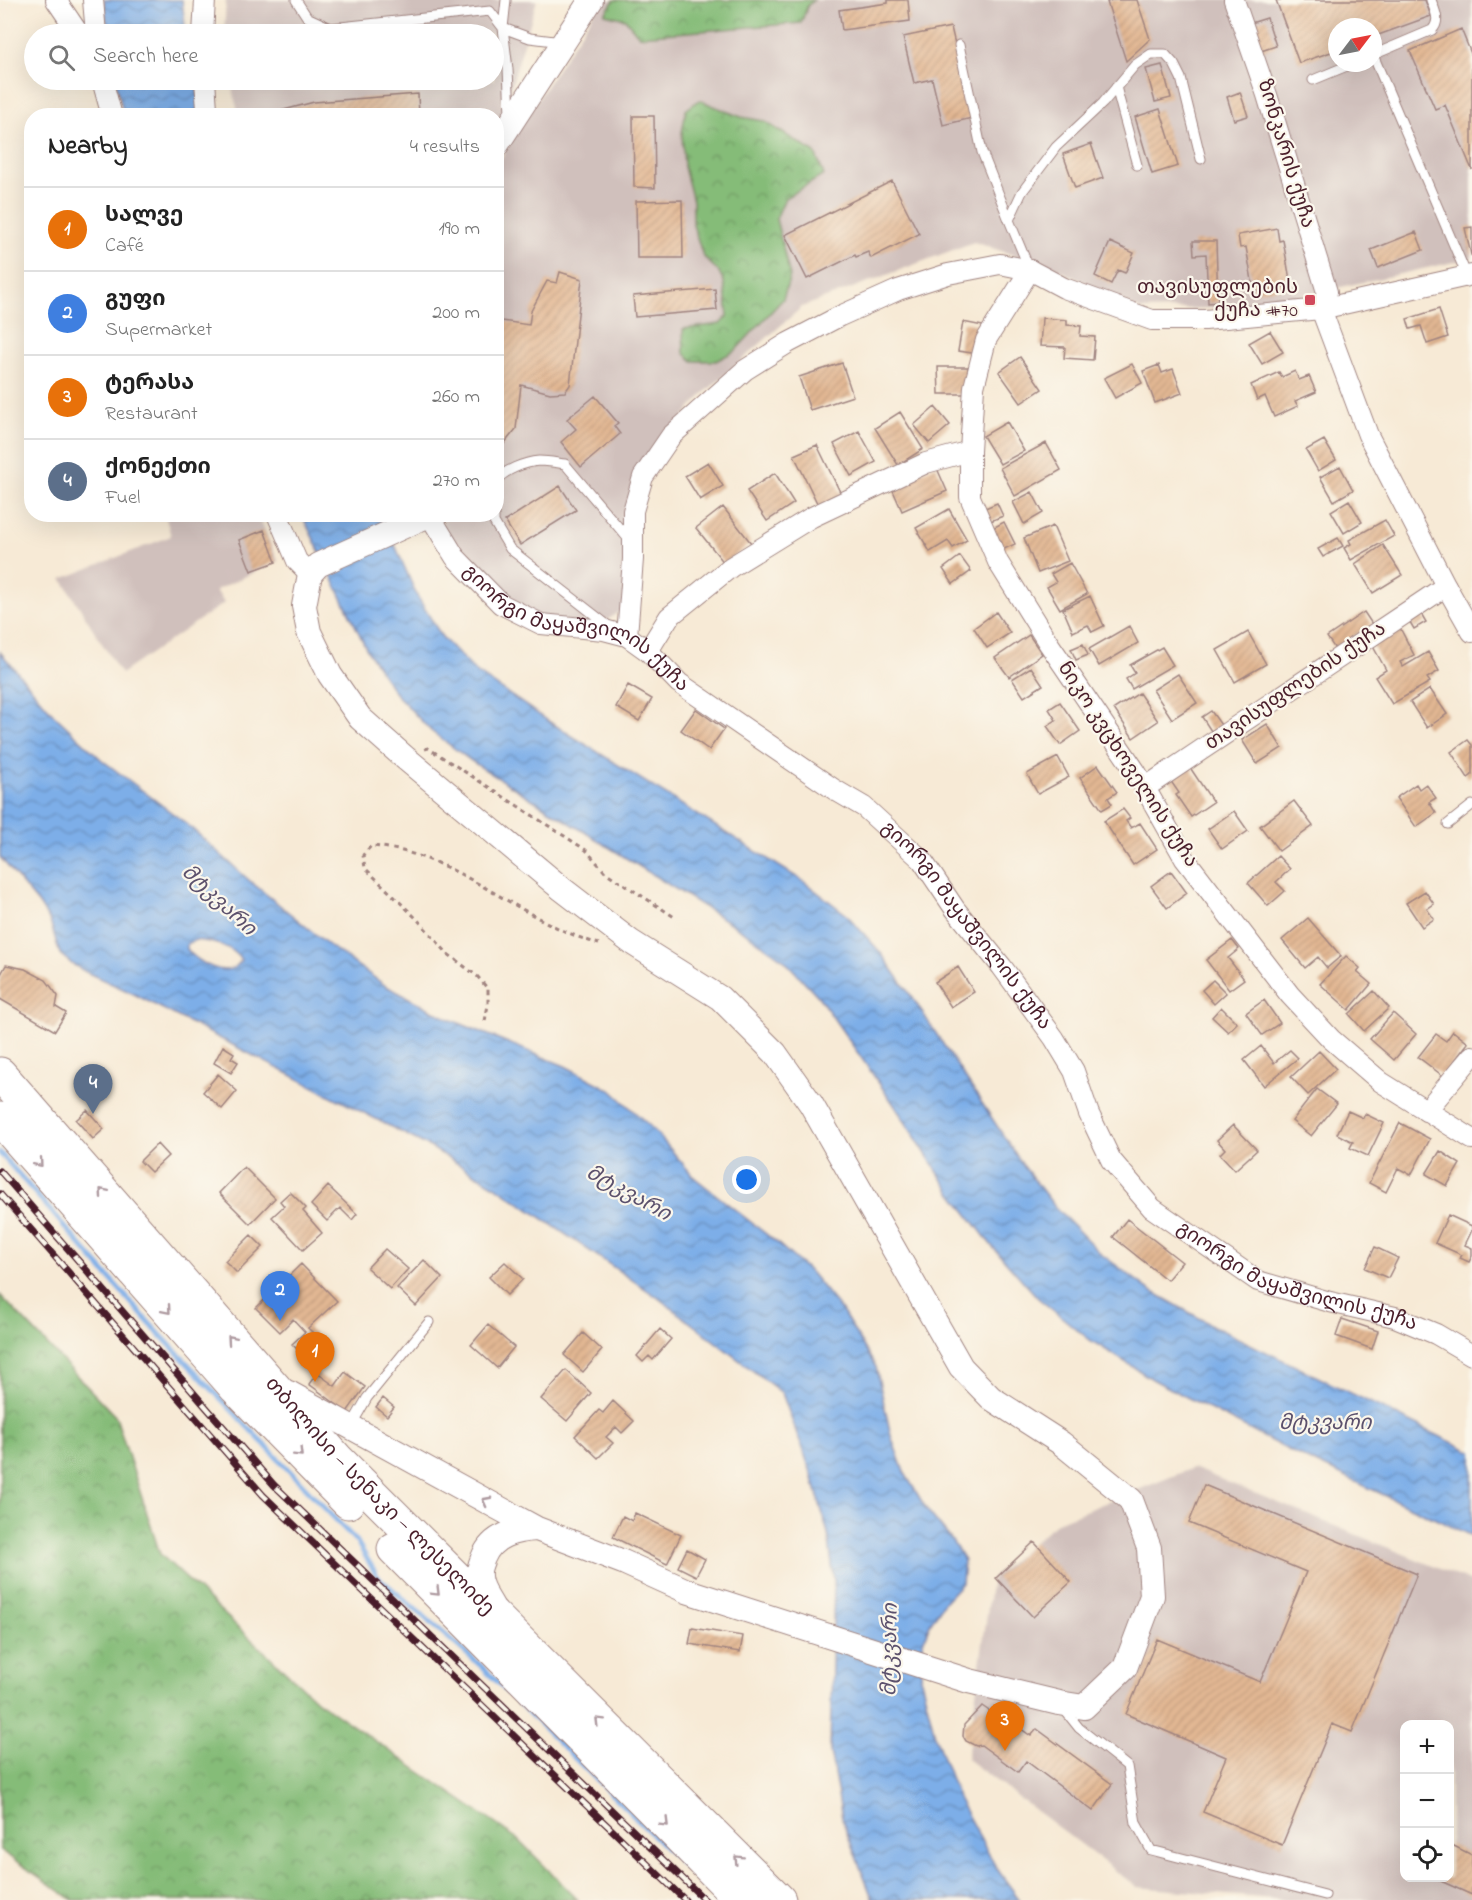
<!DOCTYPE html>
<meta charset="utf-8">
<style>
body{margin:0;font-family:"Indie Flower","Noto Sans Georgian",sans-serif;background:#f6f6f6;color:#222}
.controls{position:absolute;right:18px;bottom:18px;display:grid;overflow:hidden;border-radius:12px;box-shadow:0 6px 24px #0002}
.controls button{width:54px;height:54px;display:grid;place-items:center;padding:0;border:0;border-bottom:2px solid #e0e0e0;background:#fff;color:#222;font:30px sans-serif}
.compass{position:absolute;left:1328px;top:18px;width:54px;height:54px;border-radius:50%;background:#fff;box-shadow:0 6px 24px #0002;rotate:58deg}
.you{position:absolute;left:747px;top:1180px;width:21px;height:21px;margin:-15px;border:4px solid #fff;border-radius:50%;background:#1a73e8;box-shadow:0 0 0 9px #1a73e833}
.badge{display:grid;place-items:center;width:39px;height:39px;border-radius:50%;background:#d1495b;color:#fff;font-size:20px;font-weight:700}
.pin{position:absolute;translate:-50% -50px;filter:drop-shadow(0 2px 3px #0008)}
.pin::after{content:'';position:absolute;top:32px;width:21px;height:18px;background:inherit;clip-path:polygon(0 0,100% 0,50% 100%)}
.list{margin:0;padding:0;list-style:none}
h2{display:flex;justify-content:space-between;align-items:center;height:78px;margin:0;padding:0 24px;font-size:26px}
h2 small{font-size:20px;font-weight:400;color:#767676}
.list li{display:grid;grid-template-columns:39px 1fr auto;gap:18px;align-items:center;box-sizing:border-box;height:84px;padding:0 24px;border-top:2px solid #e0e0e0}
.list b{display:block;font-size:22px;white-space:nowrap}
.list p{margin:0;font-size:20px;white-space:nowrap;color:#767676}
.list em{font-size:20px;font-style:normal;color:#767676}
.icon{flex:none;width:33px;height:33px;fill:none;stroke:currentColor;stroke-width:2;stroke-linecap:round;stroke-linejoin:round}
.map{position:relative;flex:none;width:1472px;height:1900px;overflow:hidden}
.search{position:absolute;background:#fff;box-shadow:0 6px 24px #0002;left:24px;top:24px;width:480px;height:66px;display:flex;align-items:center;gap:15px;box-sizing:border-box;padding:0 21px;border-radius:33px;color:#767676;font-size:22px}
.panel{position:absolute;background:#fff;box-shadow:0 6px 24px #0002;left:24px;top:108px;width:480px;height:414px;border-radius:24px}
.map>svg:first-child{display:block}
</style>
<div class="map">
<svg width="1472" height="1900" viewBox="0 0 1472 1900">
<defs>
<pattern id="forest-crowns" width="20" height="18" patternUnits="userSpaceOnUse" patternTransform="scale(1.5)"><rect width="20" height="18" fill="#85bc78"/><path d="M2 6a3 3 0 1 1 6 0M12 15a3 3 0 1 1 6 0" fill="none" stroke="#6f9863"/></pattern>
<pattern id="water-waves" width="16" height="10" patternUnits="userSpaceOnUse" patternTransform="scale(1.5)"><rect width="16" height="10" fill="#7daee8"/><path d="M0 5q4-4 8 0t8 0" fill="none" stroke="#688dbc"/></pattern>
<pattern id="building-hatch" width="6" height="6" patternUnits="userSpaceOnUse" patternTransform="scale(1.5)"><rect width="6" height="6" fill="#e2b793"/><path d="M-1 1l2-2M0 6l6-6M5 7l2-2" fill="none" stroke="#c39d7f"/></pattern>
</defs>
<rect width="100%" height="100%" fill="#fbf7ec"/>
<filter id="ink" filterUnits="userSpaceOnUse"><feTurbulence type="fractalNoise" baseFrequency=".0167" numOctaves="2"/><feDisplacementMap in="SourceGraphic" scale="12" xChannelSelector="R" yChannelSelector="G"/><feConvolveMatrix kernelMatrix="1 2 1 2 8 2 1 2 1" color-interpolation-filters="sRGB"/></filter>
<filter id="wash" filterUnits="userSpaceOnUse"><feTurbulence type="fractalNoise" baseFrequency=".008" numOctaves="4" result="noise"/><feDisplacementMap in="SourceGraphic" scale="24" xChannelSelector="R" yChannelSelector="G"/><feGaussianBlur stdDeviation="1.35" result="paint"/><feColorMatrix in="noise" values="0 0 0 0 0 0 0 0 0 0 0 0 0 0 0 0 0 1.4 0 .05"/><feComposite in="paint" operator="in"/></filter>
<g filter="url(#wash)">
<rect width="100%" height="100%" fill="#f7ead6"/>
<path fill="#d0c0bc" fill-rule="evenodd" d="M226,0H537L501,120L497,126L496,116L239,115L230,80H494V34H224Z
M602,0H1472V258L1251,307L1141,310L1059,270L974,242L802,307L703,394L640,466L624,609L601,624L546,621L504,604L461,557L442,523L446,515L496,514L497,166L514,136ZM1337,27H1373V63H1337Z
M165,515H258L278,561L216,590L224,603L121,674L62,579L171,536Z
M1193,1468L1472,1582V1900H1285L1137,1887L967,1759L992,1578L1057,1522ZM1404,1724H1450V1878H1404Z"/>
<path fill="url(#forest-crowns)" stroke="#686e52" stroke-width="1.5" d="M614,0H814L808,5L801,23L639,36L625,19L605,14Z
M699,100L741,117L764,121L815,153L824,175L785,198L776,219L790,276L783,299L735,351L716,361H693L684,353L683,329L720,324L728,316L724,282L719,272L703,256L693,225V201L684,167L682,133L686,110Z
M0,1295L116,1417L160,1554L316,1700L519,1840L578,1900H73L0,1850Z"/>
<path fill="url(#water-waves)" stroke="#64668a" stroke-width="1.5" fill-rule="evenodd" d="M104,0H182L186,34H108Z
M115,80H194L205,115H124Z
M302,515H382L417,596L442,637L476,672L553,724L803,881L847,915L880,952L912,997L1022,1164L1055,1207L1101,1254L1151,1291L1217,1328L1472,1452V1536L1294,1453L1154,1380L1090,1340L1038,1298L992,1246L950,1191L895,1106L818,996L784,960L746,933L471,761L431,731L395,693L368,652Z
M0,652L54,715L102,760L188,825L251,882L330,946L386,986L449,1019L565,1066L611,1090L654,1130L695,1178L776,1242L811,1273L842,1311L876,1367L891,1436L904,1472L927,1510L950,1538L964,1560L962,1583L945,1601L930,1624L922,1644L921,1680L936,1739L958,1798L997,1869L1020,1900H873L843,1823L830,1751L834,1581L828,1533L812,1475L782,1393L657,1297L495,1186L432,1148L134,994L86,972L72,964L60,954L50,921L39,904L0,857ZM195,940C208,941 235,946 241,960C230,982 196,962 187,949V944Z"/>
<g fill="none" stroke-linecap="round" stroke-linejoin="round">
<path stroke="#7daee8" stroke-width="5" d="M0,1153L150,1324L357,1542L378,1577L480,1665L704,1885"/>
</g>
<g id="blocks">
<path fill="url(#building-hatch)" d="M888,0H908L910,21L842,30L839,10L888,3Z
M1112,0H1137L1150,39L1126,61L1107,2Z
M1276,0H1425L1431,16L1373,37V27H1337V50L1299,63Z
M1267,18L1276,46L1261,51L1251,23Z
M951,27L972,118L943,125L932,79L914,83L903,37Z
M1461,29L1472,56V170L1445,105L1435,109L1410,51Z
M1162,65L1171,98L1155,102L1146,69Z
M1240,92L1248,116L1234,120L1227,97Z
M418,94L419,116H261L314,102Z
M1160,109L1178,166L1152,174L1135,117Z
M633,116H654L655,188L634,187Z
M1091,144L1103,178L1075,188L1063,154Z
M892,181L919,234L871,258L868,252L856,257L855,255L807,279L785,235Z
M682,200L683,258H637L636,201Z
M1472,227V254L1471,255L1465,228Z
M1277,228L1279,241L1283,240L1291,286L1254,292L1246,247L1240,248L1238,235Z
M1416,232L1423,250L1378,268L1371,250Z
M1193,241H1216L1218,302L1208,303L1206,254L1194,255Z
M1110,242L1134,253L1125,273L1118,270L1111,284L1095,276Z
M560,272L582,279L570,385L565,392L550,393L521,385L516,429L503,445L496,442V343L502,321L529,325L531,311L547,281L557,283Z
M715,289L717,310L635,317L633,296Z
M1439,309L1448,337L1427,344L1421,326L1410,329L1407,319Z
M1042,318L1067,320V325L1081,326L1080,336L1095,337L1093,360L1064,358L1065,347L1040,346Z
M963,322L983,326L979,354L958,351Z
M1270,331L1283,352L1262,364L1249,343Z
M1020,357L1042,389L1021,403L999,372Z
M842,363L853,396L810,410L799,377Z
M1132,364L1142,383L1115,398L1104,378Z
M1159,365L1162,373L1173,369L1182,393L1155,403L1143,371Z
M938,367H968V394H939Z
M1295,371L1299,380L1309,376L1316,392L1295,401L1298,406L1274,417L1265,396L1257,400L1251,385L1279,372L1282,377Z
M595,396L618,423L614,426L620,434L581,467L561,442L576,429L567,419Z
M935,407L950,425L929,443L914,425Z
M900,412L923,449L898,465L875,428Z
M1007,422L1024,451L1000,464L983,436Z
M859,431L876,462L851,476L834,444Z
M1324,440L1336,460L1318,471L1306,450Z
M1046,443L1061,470L1015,496L1000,468Z
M817,445L842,496L819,507L794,455Z
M708,462L723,486L700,500L685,476Z
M936,466L947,491L902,511L891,486Z
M1340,466L1353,490L1334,501L1320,477Z
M775,473L794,503L767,521L747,491Z
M560,486L576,510L520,545L505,521Z
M1032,492L1043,513L1024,524L1013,502Z
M1349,500L1362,522L1344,533L1331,511Z
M997,503L1003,516L988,522L983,509Z
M723,507L751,543L725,564L696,528Z
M949,509L967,540L953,548L948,541L930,552L916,528Z
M1385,520L1394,536L1351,560L1344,548L1351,544L1349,540Z
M1004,522L1015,544L1000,551L989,530Z
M1053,526L1068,561L1038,573L1024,538Z
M264,530L276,562L251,571L239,540Z
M1338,538L1343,546L1323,557L1318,549Z
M1383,545L1402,575L1373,593L1355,564Z
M960,556L971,571L953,584L943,569Z
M1070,563L1087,594L1060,609L1047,587L1056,582L1051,574Z
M1090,596L1104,626L1092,632L1088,625L1073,632L1063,609Z
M1419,610L1426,622L1414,629L1407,617Z
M996,612L1010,633L987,648L974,628Z
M1364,612L1372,624L1335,649L1327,637Z
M1129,626L1138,643L1099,666L1089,649Z
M1399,626L1414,655L1400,662L1403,667L1428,652L1439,671L1427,678L1430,682L1392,704L1375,677L1386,670L1370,641Z
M1248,632L1266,664L1235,682L1217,650Z
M1029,635L1042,654L1009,677L995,658Z
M1083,644L1088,655L1076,660L1071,649Z
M1162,647L1173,665L1132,689L1126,679L1135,673L1130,665Z
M1031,667L1043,685L1024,697L1012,679Z
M1178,674L1197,703L1172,719L1153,690Z
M628,685L652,699L639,721L616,707Z
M1430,689L1447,714L1427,728L1410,702Z
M1139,693L1158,721L1133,738L1114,709Z
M1060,702L1080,731L1060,745L1047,726L1056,720L1049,709Z
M696,709L724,729L709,750L681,730Z
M1211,711L1221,725L1211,731L1202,717Z
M1267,724L1282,748L1257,764L1242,740Z
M1468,740L1472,745V775L1468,778L1451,752Z
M1058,757L1069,777L1038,794L1027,774Z
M1098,765L1117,792L1108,798L1112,804L1102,810L1080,778Z
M1189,766L1213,802L1191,817L1176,795L1179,793L1170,780Z
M1416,784L1419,789L1426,784L1436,798L1429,802L1436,813L1416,827L1396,798Z
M1294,801L1313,826L1279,851L1260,826Z
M1123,809L1130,818L1126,821L1131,828L1140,823L1157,849L1133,865L1104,821Z
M1234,811L1248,831L1222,849L1208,829Z
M1278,856L1290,869L1276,882L1285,891L1268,906L1248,883Z
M1171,871L1187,893L1167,908L1151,886Z
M1425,891L1434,904L1427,909L1434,919L1422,927L1406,903Z
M1308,918L1341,956L1327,968L1318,957L1305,968L1282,940Z
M1232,940L1239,949L1228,958L1244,979L1229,990L1206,960Z
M1346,956L1360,968L1357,972L1371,984L1349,1010L1320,984Z
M6,965L25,969L46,980L58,996L56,1007L66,1013L55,1031L0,999V976Z
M958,967L974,992L951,1007L935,982Z
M1213,980L1226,993L1214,1004L1202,990Z
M1374,991L1389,1008L1364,1031L1349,1014Z
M1264,1000L1280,1023L1262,1035L1246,1013Z
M1221,1007L1237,1023L1228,1032L1212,1017Z
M1393,1013L1416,1034L1394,1060L1370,1039Z
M1453,1031L1468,1043L1443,1076L1418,1057L1436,1034L1446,1041Z
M223,1046L234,1053L231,1058L238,1062L231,1073L214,1063Z
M1261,1046L1274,1063L1290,1050L1298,1058L1264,1086L1244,1060Z
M1319,1051L1336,1069L1308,1095L1291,1077Z
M218,1074L237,1091L222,1109L203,1092Z
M1317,1089L1337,1104L1311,1136L1292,1121Z
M87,1110L104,1129L93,1139L76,1120Z
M1348,1111L1363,1118L1365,1114L1384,1123L1368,1156L1350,1148L1353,1142L1337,1134Z
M1400,1123L1430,1139L1411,1175L1398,1168L1386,1192L1369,1183Z
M1233,1125L1257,1150L1235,1170L1220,1154L1225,1149L1217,1140Z
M157,1144L168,1156L151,1172L140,1161Z
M1440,1151L1460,1164L1447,1186L1426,1174Z
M244,1167L275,1198L250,1224L219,1193Z
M328,1186L357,1214L352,1220L340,1208L327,1221L311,1205Z
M290,1192L306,1208L303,1211L322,1233L303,1250L272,1217L284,1206L280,1201Z
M1448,1215L1472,1226V1230L1465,1245L1472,1248V1256L1469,1262L1460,1258L1462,1255L1435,1243Z
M1127,1219L1182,1262L1167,1280L1113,1237Z
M251,1235L263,1247L237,1273L225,1261Z
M1375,1247L1398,1258L1388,1278L1365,1268Z
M385,1249L408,1269L390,1289L367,1268Z
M424,1260L442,1278L416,1306L397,1288Z
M505,1262L523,1279L507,1295L489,1277Z
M301,1264L337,1301L308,1328L318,1338L302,1354L292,1344L305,1332L293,1319L280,1332L256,1308Z
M1342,1319L1378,1331L1372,1349L1336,1336Z
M488,1325L514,1347L497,1368L471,1345Z
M660,1329L671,1339L653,1360L649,1356L643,1362L637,1356Z
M583,1333L602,1350L583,1372L564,1355Z
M566,1370L591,1393L567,1421L541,1399Z
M345,1372L365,1387L347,1412L309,1384L317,1373L335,1386Z
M383,1398L394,1407L387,1416L376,1407Z
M613,1401L634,1421L622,1433L616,1427L606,1437L613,1443L598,1458L575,1436L599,1410L603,1413Z
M1204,1485L1417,1574L1352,1732L1332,1724L1282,1845L1203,1812L1226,1757L1126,1714L1157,1639L1260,1682L1306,1572L1189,1523Z
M635,1513L681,1535L667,1564L613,1537L623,1516L632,1521Z
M1034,1542L1071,1582L1033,1617L996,1578Z
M687,1549L705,1559L696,1576L678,1567Z
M692,1628L743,1636L740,1652L689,1644Z
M982,1706L998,1717L1000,1714L1031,1736L1037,1729L1112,1784L1093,1811L1026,1761L1018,1772L981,1745L976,1746L966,1741L963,1736L964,1725Z
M1450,1844L1472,1855V1895L1434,1878H1450Z"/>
</g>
</g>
<g filter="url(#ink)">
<use href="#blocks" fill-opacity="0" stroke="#a08480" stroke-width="1.5"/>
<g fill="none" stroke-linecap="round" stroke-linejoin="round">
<g stroke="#a08480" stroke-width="11">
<path id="service" d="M296,0L307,17L331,28L490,11L503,28L530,38L562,42
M506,0L503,28L508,69L510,114
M959,45L982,152L1009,220
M1373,55L1467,276
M1373,55L1432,30C1441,21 1435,11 1431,0
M1313,80L1354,63
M1116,87L1137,165
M1029,268L1009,220L1022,192L1056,147L1103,103L1135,65L1151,54H1165L1174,64L1181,78L1201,159
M496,483C501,470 527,462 539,461C548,461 557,463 565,464L631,542
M494,514V522L510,549L610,627
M1448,824L1472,805
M351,1426L367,1398L429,1322
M1063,1708L1079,1728L1127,1766L1136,1823L1151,1850L1325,1895"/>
</g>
<g stroke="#a08480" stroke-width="22">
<g id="minor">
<path d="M56,0L79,34"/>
<path d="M93,0L96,34"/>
<path d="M1234,0L1267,95L1327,292L1321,309"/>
<path d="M203,34L205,0"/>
<path d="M102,80L112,116"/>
<path d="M205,80L207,109L210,116"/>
<path d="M1030,270L986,340L974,387L970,451V497L998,562L1049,644L1136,772L1185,859L1290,995L1331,1039L1381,1082L1472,1139"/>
<path d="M1321,309L1368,435L1446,586L1472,632"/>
<path d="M277,514L297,561L310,574"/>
<path id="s1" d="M430,516L455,557L501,604L541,624L604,630L627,636L648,651L679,683L835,790L864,807L922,860L955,909L1002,967L1054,1038L1074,1071L1089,1114L1111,1160L1152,1208L1258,1281L1330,1302L1395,1317L1436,1334L1472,1355"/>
<path d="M627,636L633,559V511L643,477L671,436L745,370L788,343L840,316L898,290L948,274L1000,264L1030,270L1064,288L1152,320H1205L1321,309L1472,275"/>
<path d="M648,651L669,617L731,567L812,517L926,463L970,451"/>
<path d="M1146,787L1446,586"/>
<path d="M1426,1111L1472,1056"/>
</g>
</g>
<g stroke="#a08480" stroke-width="26">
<path id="tertiary" d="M496,146L591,0
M289,1393L537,1529L623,1562L687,1591L969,1681L1059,1703L1084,1707L1125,1668L1152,1596L1149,1548L1131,1500L1061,1443L991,1398L961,1367L811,1104L775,1053L720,998L631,942L562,889L404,757L360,718L330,675L309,632L304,606L310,574L318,565L431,514
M492,1606C487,1597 479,1587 479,1576C478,1570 481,1563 483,1558C492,1535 515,1530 537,1529"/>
</g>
<g stroke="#a08480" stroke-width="35">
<g id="motorway">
<path id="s2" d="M0,1074L338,1460L779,1900"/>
<path d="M0,1119L236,1388L348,1502"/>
<path d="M394,1549L742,1900"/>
</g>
</g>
<path stroke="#a08480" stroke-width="3" stroke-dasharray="4.5 4.5" stroke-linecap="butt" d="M425,749L428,748L586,850L605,872L676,918
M485,1021L488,1005V989L477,976L448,954L417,919L365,868L363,855L371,846C456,852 519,921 599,944"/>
<use href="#service" stroke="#fff" stroke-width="9"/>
<use href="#minor" stroke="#fff" stroke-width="20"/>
<use href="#tertiary" stroke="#fff" stroke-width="24"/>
<use href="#motorway" stroke="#fff" stroke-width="33"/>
<g stroke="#4a1f2b" stroke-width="7">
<path id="rail" d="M0,1171L274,1485L705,1900
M0,1194L263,1495L685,1900"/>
</g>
<use href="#rail" stroke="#fbf7ec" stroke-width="4.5" stroke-dasharray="14" stroke-linecap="butt"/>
</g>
<defs><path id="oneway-chevron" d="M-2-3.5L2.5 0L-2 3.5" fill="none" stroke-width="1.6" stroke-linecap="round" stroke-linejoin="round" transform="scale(1.5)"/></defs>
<g stroke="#ae9aa0">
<use href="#oneway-chevron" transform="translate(39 1163) rotate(49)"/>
<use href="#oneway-chevron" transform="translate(103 1192) rotate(-131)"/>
<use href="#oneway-chevron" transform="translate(167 1310) rotate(49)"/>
<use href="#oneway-chevron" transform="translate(231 1339) rotate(-131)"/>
<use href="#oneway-chevron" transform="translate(299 1453) rotate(45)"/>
<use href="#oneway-chevron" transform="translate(486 1501) rotate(-152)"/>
<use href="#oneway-chevron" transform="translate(436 1592) rotate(45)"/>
<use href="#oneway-chevron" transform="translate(599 1721) rotate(-135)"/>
<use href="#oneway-chevron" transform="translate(665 1823) rotate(45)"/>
<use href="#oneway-chevron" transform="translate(738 1859) rotate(-135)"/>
</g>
</g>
<rect fill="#d1495b" stroke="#fbf7ec" stroke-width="2" x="1304" y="294" width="12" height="12" rx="3"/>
<g text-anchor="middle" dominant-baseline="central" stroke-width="4.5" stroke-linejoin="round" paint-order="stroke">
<g font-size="20" fill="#4a1f2b" stroke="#fbf7ec">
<text transform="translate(1285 154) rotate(73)">ზონკარის ქუჩა</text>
<text stroke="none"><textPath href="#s1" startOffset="194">გიორგი მაყაშვილის ქუჩა</textPath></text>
<text transform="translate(1296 687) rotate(-34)">თავისუფლების ქუჩა</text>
<text transform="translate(1127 765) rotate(57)">ნიკო კვცხოველის ქუჩა</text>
<text stroke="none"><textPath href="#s1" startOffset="696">გიორგი მაყაშვილის ქუჩა</textPath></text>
<text stroke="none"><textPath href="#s1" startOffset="1200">გიორგი მაყაშვილის ქუჩა</textPath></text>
<text stroke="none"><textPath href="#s2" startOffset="568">თბილისი — სენაკი — ლესელიძე</textPath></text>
</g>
<g font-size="20" fill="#4a1f2b" stroke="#fbf7ec" text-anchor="end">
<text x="1298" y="288">თავისუფლების<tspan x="1298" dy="23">ქუჩა #70</tspan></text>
</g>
<g font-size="21" font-style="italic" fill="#5c516d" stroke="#fbf7ec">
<text transform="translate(218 901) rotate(43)">მტკვარი</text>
<text transform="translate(628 1194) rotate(29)">მტკვარი</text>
<text x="1325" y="1424">მტკვარი</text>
<text transform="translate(891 1650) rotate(-89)">მტკვარი</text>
</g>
</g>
</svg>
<div class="controls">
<button>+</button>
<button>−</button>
<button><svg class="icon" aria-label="locate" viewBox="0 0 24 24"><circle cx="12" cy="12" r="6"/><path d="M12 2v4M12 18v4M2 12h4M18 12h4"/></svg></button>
</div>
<svg class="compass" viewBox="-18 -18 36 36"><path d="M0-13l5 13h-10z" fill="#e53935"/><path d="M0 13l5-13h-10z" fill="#767676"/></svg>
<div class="you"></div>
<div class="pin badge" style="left:315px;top:1382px;background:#e8710a">1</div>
<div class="pin badge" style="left:280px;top:1321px;background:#3f7fe0">2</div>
<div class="pin badge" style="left:1005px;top:1751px;background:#e8710a">3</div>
<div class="pin badge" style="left:93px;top:1114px;background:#5c6f8a">4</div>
<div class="search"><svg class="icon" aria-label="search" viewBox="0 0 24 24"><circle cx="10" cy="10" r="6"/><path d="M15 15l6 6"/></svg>Search here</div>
<section class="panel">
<h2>Nearby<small>4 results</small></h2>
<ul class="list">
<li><span class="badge" style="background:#e8710a">1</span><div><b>სალვე</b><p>Café</p></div><em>190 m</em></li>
<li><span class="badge" style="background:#3f7fe0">2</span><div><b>გუფი</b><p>Supermarket</p></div><em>200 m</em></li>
<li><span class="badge" style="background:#e8710a">3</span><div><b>ტერასა</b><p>Restaurant</p></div><em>260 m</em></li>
<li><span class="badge" style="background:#5c6f8a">4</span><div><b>ქონექთი</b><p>Fuel</p></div><em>270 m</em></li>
</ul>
</section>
</div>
